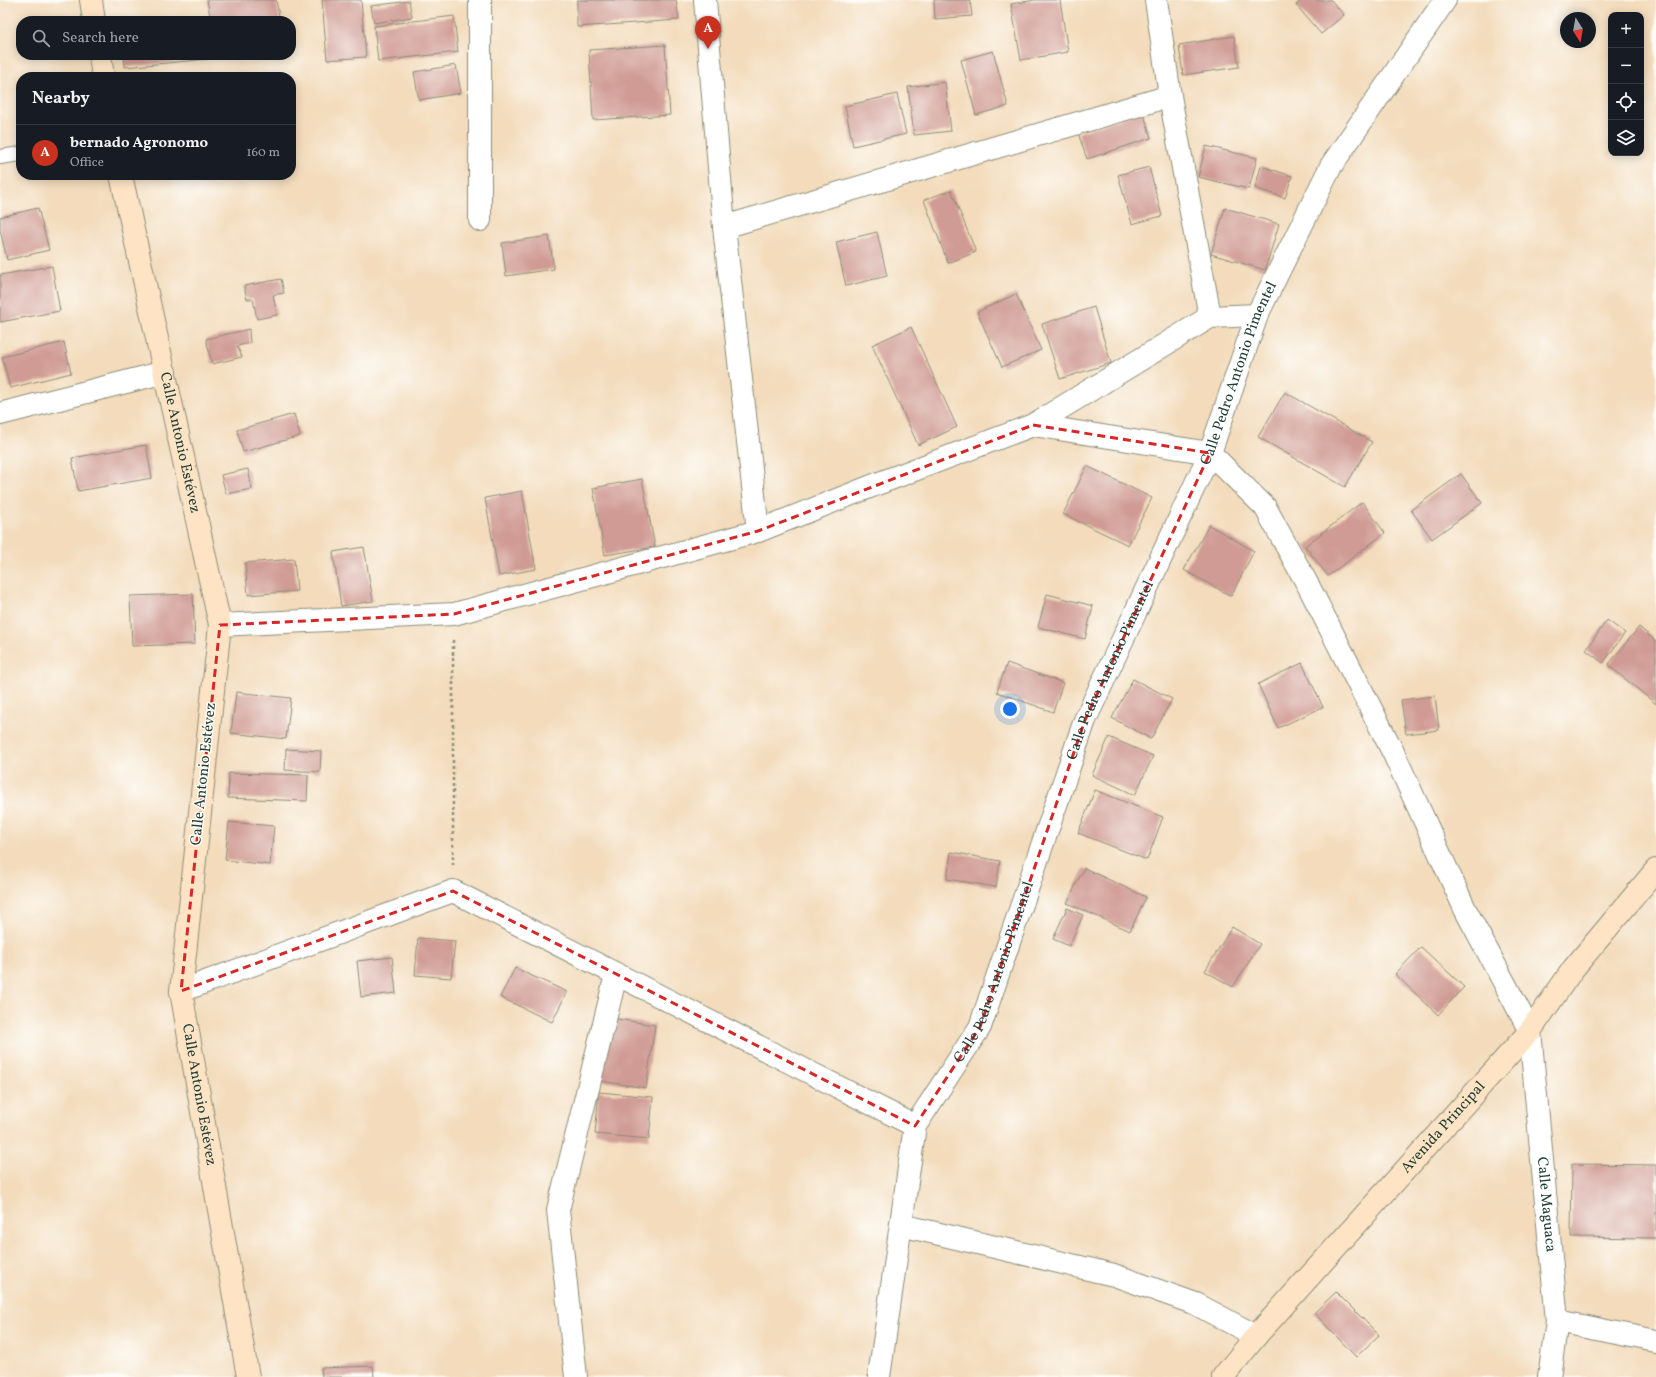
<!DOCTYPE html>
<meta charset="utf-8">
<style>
body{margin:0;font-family:Vollkorn,serif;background:#20242c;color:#f1f3f6}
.controls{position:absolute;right:12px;top:12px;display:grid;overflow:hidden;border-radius:8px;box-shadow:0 2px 10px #0003}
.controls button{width:36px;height:36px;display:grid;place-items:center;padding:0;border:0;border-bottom:1px solid #363941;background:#171b24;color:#f1f3f6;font:20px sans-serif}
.compass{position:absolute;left:1560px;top:12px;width:36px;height:36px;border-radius:50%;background:#171b24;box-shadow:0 2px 10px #0003;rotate:169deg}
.you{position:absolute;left:1010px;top:709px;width:14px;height:14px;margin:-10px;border:3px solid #fff;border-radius:50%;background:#1a73e8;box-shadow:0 0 0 6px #1a73e833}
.badge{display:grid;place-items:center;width:26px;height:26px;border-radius:50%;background:#c8321e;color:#fff;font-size:13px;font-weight:700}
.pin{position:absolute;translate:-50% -33px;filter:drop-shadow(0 1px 2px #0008)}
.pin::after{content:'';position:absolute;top:21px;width:14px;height:12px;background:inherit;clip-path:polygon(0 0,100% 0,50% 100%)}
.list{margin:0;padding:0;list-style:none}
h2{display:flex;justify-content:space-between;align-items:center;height:52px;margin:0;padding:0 16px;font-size:17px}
h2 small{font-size:13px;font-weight:400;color:#9ea1a6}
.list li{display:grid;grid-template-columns:26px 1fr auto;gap:12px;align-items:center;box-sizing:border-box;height:56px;padding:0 16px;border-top:1px solid #363941}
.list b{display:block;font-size:15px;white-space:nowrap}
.list p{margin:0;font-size:13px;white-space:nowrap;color:#9ea1a6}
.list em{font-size:13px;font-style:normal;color:#9ea1a6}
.icon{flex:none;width:22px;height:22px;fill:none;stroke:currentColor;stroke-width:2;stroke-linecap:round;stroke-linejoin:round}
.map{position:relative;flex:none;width:1656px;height:1377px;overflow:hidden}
.search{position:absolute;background:#171b24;box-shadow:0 2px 10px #0003;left:16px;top:16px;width:280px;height:44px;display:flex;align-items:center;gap:10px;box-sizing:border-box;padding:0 14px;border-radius:16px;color:#9ea1a6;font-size:15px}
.panel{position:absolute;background:#171b24;box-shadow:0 2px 10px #0003;left:16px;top:72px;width:280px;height:108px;border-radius:16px}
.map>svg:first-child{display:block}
</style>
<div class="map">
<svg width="1656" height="1377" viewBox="0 0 1656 1377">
<rect width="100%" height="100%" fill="#fdfcf7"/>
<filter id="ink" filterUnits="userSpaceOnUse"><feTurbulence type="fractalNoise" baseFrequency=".025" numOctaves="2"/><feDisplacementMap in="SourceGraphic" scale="8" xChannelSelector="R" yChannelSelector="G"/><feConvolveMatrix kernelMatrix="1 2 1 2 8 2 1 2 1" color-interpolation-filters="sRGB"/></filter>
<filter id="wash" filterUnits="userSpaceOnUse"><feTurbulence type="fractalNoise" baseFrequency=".012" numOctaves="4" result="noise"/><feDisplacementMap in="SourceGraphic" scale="16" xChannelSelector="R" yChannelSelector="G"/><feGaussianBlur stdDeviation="0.9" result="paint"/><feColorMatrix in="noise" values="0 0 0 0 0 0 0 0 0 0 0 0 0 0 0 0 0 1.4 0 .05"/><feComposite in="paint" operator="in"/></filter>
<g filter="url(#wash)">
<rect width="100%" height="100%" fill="#f3dbbb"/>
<g id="blocks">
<path fill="#d09b94" d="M207,0H276L280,21H211Z
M322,0H361L366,57L327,60Z
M577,0H676L679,20L577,27Z
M934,0H970L972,16L935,19Z
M1035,0H1060L1068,52L1021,60L1011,4Z
M1302,0H1331L1344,15L1321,34L1296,5Z
M409,1L412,17L374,23L371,6Z
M454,16L458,52L378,61L374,26Z
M1234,36L1239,67L1183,75L1179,45Z
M665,45L670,115L593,120L589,50Z
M993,51L1008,106L976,115L961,60Z
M124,55H208V59L125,67Z
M456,65L461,93L419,100L414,72Z
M945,82L951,131L914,135L908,87Z
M897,94L906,134L853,146L845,106Z
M1143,111L1151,138L1087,159L1078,133Z
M1206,146L1257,158L1249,189L1198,177Z
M1261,166L1292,176L1285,198L1255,188Z
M1149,167L1162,216L1132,224L1118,175Z
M951,190L976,252L948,263L924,200Z
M38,208L49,250L7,260L0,230V217Z
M1225,208L1279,224L1265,270L1211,254Z
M877,232L887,276L846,286L836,242Z
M549,236L554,269L506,276L502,243Z
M52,266L60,311L0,322V275Z
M281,279L284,293L273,295L277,315L257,319L253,299H247L244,286Z
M1016,294L1041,350L1002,367L977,312Z
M1094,307L1111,363L1060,379L1042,324Z
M911,327L957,427L918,445L872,345Z
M249,329L250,343L237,346L242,357L212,364L206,339Z
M64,342L71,373L10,388L2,357Z
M1285,392L1372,442L1345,487L1258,437Z
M294,414L300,436L243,452L237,430Z
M146,445L152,478L78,491L72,458Z
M1087,466L1152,498L1128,545L1063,514Z
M248,469L252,489L226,494L221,475Z
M1461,474L1482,503L1432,539L1411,510Z
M642,479L655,547L605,555L593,488Z
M522,491L536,569L499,576L485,498Z
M1362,502L1385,533L1328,576L1305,546Z
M1209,525L1254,551L1231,596L1184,570Z
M364,547L373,601L341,606L333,552Z
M294,559L297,591L248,595L245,563Z
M193,594L195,644L132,646L130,596Z
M1047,594L1093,606L1085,639L1038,627Z
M1607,620L1625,633L1603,663L1586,650Z
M1639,627L1656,641V704L1608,665Z
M1007,663L1063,683L1053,712L997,692Z
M1302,663L1323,707L1278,728L1258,684Z
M1133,679L1172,699L1151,739L1112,718Z
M236,692L291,698L286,739L231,733Z
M1435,696L1439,730L1406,734L1401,700Z
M1109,737L1153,756L1135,795L1092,775Z
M286,749L321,751L320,772L285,770Z
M229,773L308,775L307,801L228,798Z
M1095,790L1163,817L1147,860L1078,833Z
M229,822L274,826L270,865L225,860Z
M951,852L1000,861L996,887L947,879Z
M1084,868L1146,897L1130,931L1067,903Z
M1067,908L1083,915L1069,946L1053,939Z
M1232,927L1260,944L1233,987L1205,971Z
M418,938L455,941L451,978L415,975Z
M1421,947L1464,987L1438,1015L1395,974Z
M392,957L396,993L361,997L357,961Z
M515,968L567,992L552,1022L500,997Z
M610,1018L655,1025L646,1088L600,1081Z
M599,1092L653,1097L649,1139L595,1134Z
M1572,1164L1656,1165V1238L1571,1237Z
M1336,1292L1379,1335L1356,1357L1314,1313Z
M373,1366L374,1377H322L321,1368Z"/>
</g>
</g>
<g filter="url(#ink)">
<use href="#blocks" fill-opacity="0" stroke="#898c78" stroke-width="1"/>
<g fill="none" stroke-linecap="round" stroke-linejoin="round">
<g stroke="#898c78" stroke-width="16">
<path id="lane" d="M0,157L21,154"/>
</g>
<g stroke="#898c78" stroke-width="24">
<g id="street">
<path d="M705,0L724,227L758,531"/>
<path d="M1156,0L1170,96L1210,317"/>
<path d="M480,220V0"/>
<path d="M724,227L1170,96"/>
<path d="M0,414L165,372"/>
<path d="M1033,425L1210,317L1257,315"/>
<path id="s1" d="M220,625L454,614L758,531L877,484L1033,425L1210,453L1265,507L1309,587L1393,752L1465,909L1530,1031L1557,1321L1549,1377"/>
<path d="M181,991L453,891L915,1126"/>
<path d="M901,1225L1114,1275L1196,1304L1256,1336"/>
<path d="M1557,1321L1656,1341"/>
<path d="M576,1377L558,1210L616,975"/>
<path id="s2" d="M879,1377L915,1126L980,1027L1085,720L1210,453L1257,315L1331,166L1445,0"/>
</g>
</g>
<g stroke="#898c78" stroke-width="24">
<g id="secondary">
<path d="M91,0L94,21"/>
<path d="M100,55L103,77"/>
<path id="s3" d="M121,175L220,625L181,991L248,1377"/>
<path id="s4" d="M1223,1377L1256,1336L1530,1031L1573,969L1656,870"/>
</g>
</g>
<path stroke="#898c78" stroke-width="2.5" stroke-dasharray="3 3" stroke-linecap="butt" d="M453,865V640"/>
<use href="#lane" stroke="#fff" stroke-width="14"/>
<use href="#street" stroke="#fff" stroke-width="22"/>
<use href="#secondary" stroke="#fee4c5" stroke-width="22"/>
</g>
</g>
<path fill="none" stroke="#d62828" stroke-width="3" stroke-dasharray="8 5" stroke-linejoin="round" d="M1033,425L1210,453L1085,720L980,1027L915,1126L453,891L181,991L220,625L454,614L758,531Z"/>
<g text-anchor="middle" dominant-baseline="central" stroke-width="3" stroke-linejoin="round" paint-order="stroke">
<g font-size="15" fill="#1f3d34" stroke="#fdfcf7">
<text stroke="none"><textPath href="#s2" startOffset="1076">Calle Pedro Antonio Pimentel</textPath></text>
<text stroke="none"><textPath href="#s3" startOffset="274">Calle Antonio Estévez</textPath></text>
<text stroke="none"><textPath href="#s2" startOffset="752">Calle Pedro Antonio Pimentel</textPath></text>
<text transform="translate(204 774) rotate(-84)">Calle Antonio Estévez</text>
<text stroke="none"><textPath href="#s2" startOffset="428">Calle Pedro Antonio Pimentel</textPath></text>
<text stroke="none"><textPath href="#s3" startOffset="934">Calle Antonio Estévez</textPath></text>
<text stroke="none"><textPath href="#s4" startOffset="333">Avenida Principal</textPath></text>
<text stroke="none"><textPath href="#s1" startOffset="1862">Calle Maguaca</textPath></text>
</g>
</g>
</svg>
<div class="controls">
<button>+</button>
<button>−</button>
<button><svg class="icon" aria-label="locate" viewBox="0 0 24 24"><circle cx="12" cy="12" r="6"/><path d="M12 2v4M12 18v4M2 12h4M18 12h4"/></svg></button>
<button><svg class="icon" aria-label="layers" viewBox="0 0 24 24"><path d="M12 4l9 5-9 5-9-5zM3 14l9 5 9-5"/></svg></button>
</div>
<svg class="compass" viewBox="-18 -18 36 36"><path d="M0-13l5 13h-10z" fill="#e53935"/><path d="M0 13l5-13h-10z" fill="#9ea1a6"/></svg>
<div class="you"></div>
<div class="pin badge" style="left:708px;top:49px">A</div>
<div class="search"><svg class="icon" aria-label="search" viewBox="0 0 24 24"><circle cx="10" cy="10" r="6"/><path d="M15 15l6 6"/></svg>Search here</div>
<section class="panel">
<h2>Nearby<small></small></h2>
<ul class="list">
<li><span class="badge">A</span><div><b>bernado Agronomo</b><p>Office</p></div><em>160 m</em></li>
</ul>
</section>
</div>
